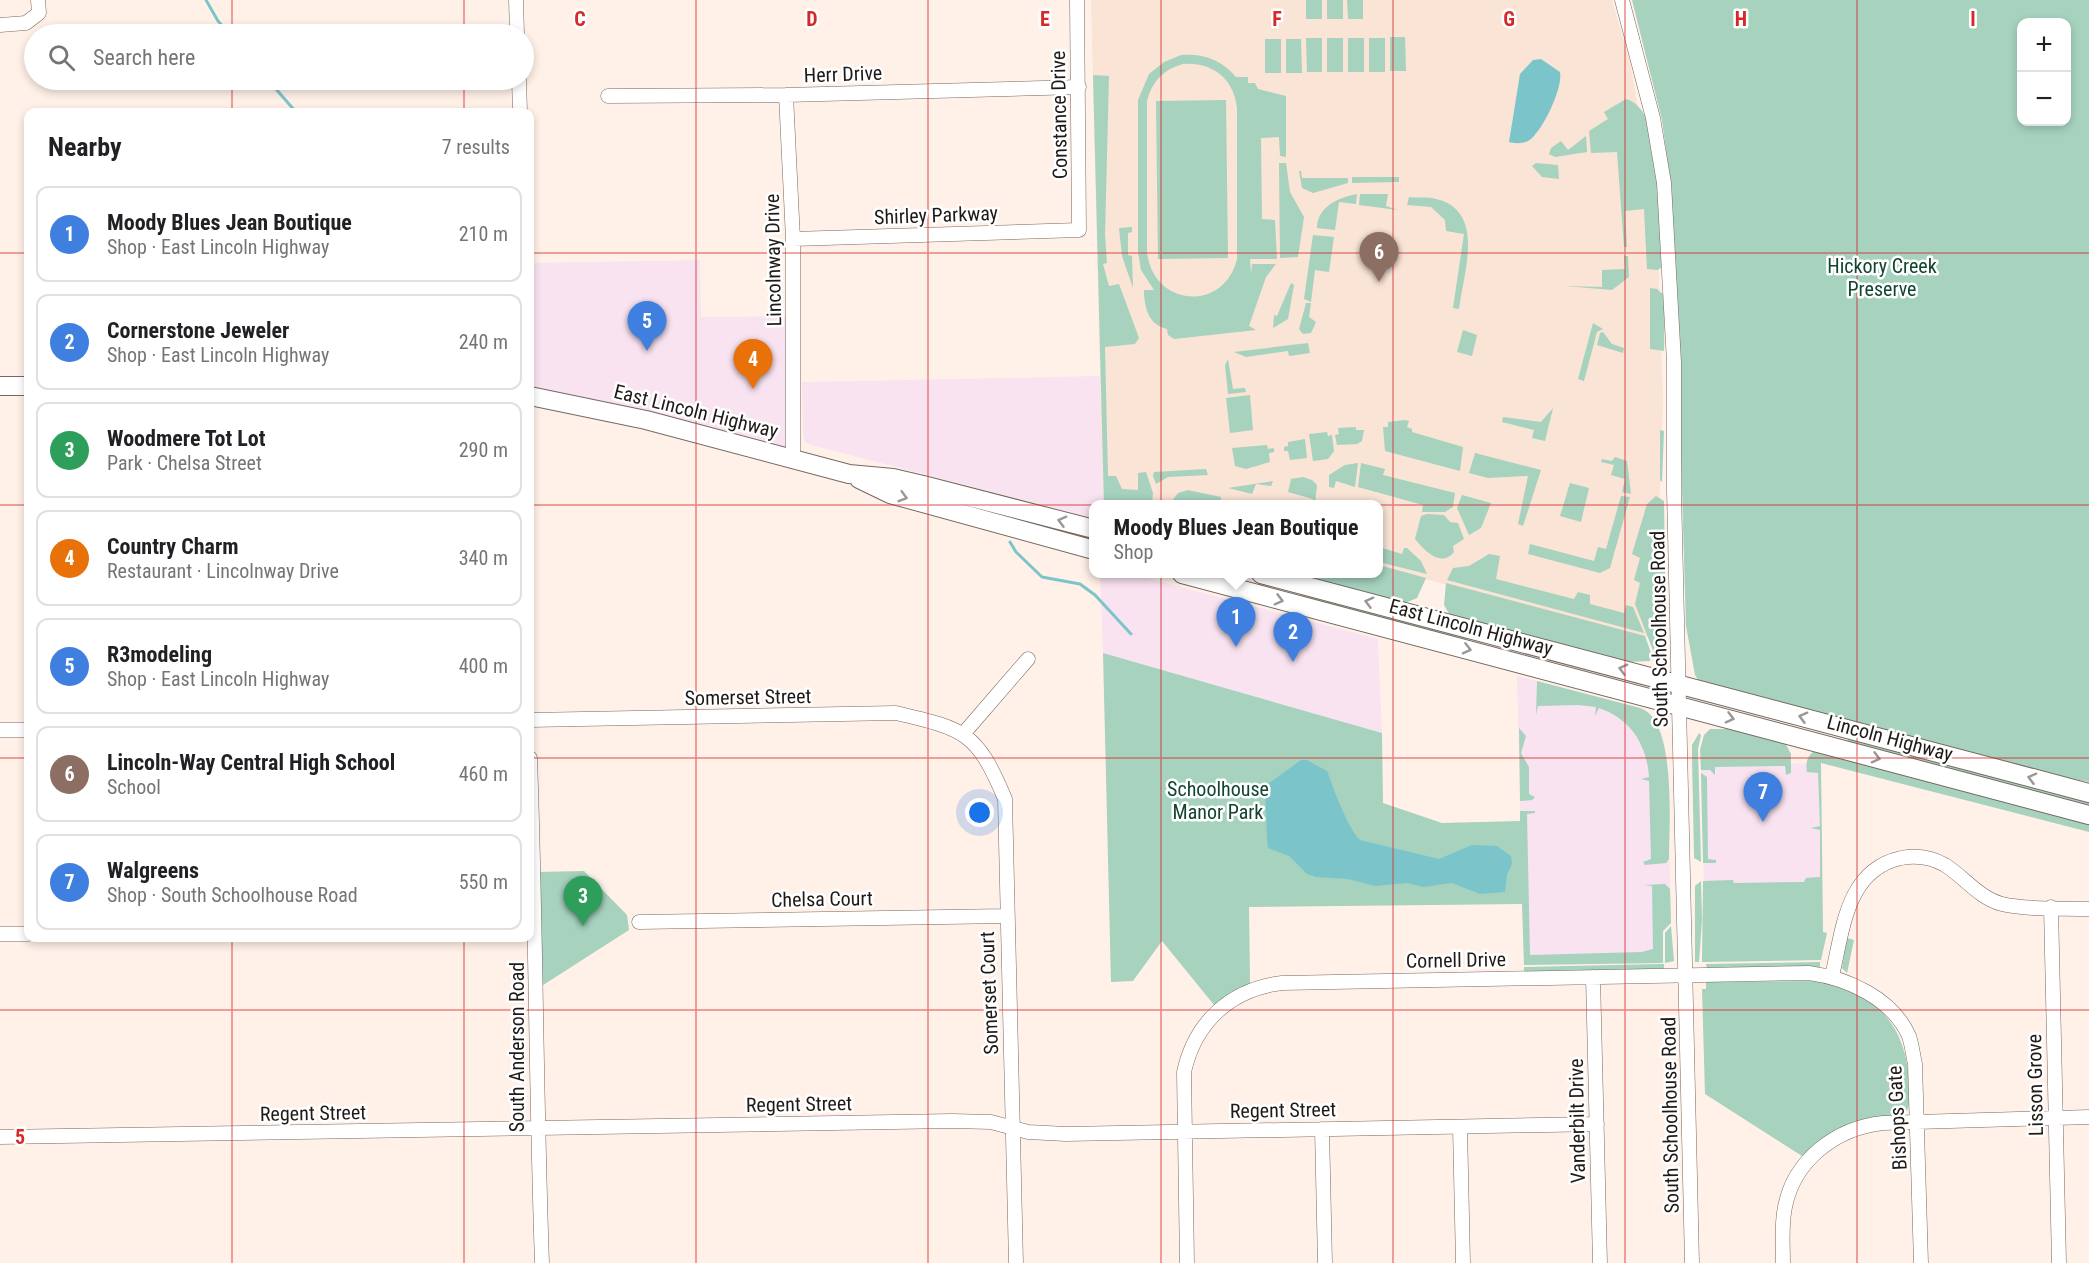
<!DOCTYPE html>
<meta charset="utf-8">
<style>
body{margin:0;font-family:"Roboto Condensed",sans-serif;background:#f2f2f2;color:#202124}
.controls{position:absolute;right:18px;top:18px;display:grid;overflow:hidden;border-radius:12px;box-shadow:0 3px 9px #0003}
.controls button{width:54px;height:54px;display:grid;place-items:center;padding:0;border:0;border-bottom:2px solid #e0e0e0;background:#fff;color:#202124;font:30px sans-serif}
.you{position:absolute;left:980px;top:813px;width:21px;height:21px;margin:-15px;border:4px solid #fff;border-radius:50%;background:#1a73e8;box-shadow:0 0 0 9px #1a73e833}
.badge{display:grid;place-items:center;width:39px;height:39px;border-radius:50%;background:#4d3db4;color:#fff;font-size:20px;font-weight:700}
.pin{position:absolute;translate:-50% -50px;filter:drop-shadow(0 2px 3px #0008)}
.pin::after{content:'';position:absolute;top:32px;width:21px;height:18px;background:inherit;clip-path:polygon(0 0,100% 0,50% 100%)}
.popup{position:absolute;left:1089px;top:500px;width:294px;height:78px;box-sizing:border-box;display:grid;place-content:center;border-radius:12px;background:#fff;filter:drop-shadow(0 2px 4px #0005);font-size:20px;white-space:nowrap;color:#757577}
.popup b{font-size:22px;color:#202124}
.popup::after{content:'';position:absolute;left:50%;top:100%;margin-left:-12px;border:12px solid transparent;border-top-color:#fff}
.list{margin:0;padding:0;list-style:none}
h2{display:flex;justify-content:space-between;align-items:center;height:78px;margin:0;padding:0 24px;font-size:26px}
h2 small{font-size:20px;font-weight:400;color:#757577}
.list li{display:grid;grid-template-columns:39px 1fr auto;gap:18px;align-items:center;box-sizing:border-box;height:96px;margin:0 12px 12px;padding:0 12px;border:2px solid #e0e0e0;border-radius:12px}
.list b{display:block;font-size:22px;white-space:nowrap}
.list p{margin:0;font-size:20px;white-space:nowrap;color:#757577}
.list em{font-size:20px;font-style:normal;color:#757577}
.icon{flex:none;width:33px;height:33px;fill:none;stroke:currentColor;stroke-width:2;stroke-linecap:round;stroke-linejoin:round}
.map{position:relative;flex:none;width:2089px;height:1263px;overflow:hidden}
.search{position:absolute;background:#fff;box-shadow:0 3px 9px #0003;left:24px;top:24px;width:510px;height:66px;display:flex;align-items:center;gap:15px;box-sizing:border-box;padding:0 21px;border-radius:33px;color:#757577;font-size:22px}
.panel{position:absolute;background:#fff;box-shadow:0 3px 9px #0003;left:24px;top:108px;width:510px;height:834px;border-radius:12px}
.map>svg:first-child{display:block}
</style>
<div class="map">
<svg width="2089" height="1263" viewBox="0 0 2089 1263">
<rect width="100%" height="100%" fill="#fff1e8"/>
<path fill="#f9e3f1" d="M700,260L701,317L791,316V457L530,393V263Z
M1100,376L1104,504H1094L1093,518L815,446L806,443L803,437L802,382Z
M1100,574H1131L1378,639L1382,733L1103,653Z
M1517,676L1640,708L1653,716L1663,737L1667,758L1671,923L1663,931V963L1524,965Z
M1820,763L1823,932L1705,934L1701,765Z"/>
<path fill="#f9e4d6" d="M1091,0H1612L1630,62L1657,215L1663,400L1659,529L1651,638L1379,567L1378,504H1127L1103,500Z"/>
<path fill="#a6d2be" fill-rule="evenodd" d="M1306,0H1322V19H1306Z
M1327,0H1343V19H1327Z
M1347,0H1363V19H1348Z
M1632,0H2089V782L2049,774L2089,787L1710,686L1699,681L1695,675L1686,626L1677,319L1669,174L1662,120ZM2022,22H2066V122H2022Z
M1390,37H1405L1406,71H1390Z
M1306,38H1322V72H1307Z
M1327,38H1343V72H1327Z
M1348,38H1364V72H1348Z
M1369,38H1385V72H1369Z
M1265,39H1281V73H1265Z
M1286,39H1301L1302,73H1286Z
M1181,55C1203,53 1222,60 1236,77H1248V83H1255L1258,89L1286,96V157L1280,156L1279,137L1261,138L1262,219L1275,220L1277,259H1250L1251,274L1252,264H1276L1266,277L1249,326L1256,330L1174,339L1168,335L1167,329C1148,325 1144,306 1144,290H1154L1141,270L1138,252V100L1149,74L1164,62ZM1183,64C1213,62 1234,79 1237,108V259C1224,313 1153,307 1147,252V101C1152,81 1164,69 1183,64Z
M1093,75L1109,76L1105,235L1107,263L1103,264L1109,286L1119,284L1139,338L1135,344L1105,347L1108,476H1116L1122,489L1138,490V473L1146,472L1153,493L1152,504H1104Z
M1626,99C1636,101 1644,112 1647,121C1660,163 1660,222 1663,266L1658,270L1647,269L1644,209L1625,211L1627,247H1624L1617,152L1591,153L1589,131L1608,119L1604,112Z
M1226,100L1228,258L1158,259L1156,101Z
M1586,136L1587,152L1555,157L1549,154L1551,148L1561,141L1568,150Z
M1279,163H1286L1290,192L1304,217L1298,257L1280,258Z
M1536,163L1558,165L1559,179L1542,177L1532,166Z
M1299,171H1301L1302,178H1348V183L1313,193L1302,188Z
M1352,177H1399V182L1352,183Z
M1357,194L1356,204L1339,202L1335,230L1317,228C1317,207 1339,197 1357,194Z
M1360,194H1388L1386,206L1398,210L1359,205Z
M1409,197C1416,198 1425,197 1432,198C1487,208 1464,270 1459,309L1453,308L1464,234L1446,231L1445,220L1431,207L1407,205Z
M1132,227V232L1128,233V255L1132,256L1133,288L1122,256L1119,228Z
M1313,235L1334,237L1329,272L1315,270L1311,302L1304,299Z
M1624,256H1628L1629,277L1612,290L1565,286L1602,287V270L1625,269Z
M1291,283L1294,285L1288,319L1273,328L1274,315L1277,316Z
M1650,288L1657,289L1665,296L1664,351L1650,349Z
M1306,303H1311L1309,317L1316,322L1311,333L1303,334L1299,329Z
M1593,323L1603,329L1597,332L1584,381L1578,379Z
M1463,330L1477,335L1472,356L1457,352Z
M1603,332L1612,344L1624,348L1623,353L1597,345L1600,333Z
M1308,343L1310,353L1289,356L1288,351L1246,357L1234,352Z
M1228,359L1233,389L1245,388L1246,392L1228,394L1225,365Z
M1250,395L1253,430L1230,433L1226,398Z
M1553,408L1545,441L1532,438L1534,430L1502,422L1503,417L1541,422Z
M1405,420L1409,421L1407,427L1412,429V432L1463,447L1460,471L1385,451L1383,427H1388V422Z
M1356,427V430H1364L1362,441L1357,444L1337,445L1335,435L1339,434L1338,428Z
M1660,430L1664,431L1662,482L1660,480Z
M1327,432L1328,436L1332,435L1334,451L1328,459L1313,461L1309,434Z
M1305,439L1307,458L1290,460L1288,451H1284V447L1288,446V442Z
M1267,445L1268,449L1274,448V452L1269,453L1270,462L1246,469L1235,466L1232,448Z
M1475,453L1541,470L1523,526L1518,524L1528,476L1488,478L1469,473Z
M1615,457L1627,461L1631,494L1622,492L1625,479L1611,475L1614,465L1601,462L1602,459L1612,461Z
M1358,463L1355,487L1336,481L1334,488L1329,487V475L1345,465Z
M1361,463L1385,469L1383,475L1455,493L1453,507L1445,512H1422L1423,505L1358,487Z
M1206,469L1208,475L1168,477L1156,484L1153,476L1154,472Z
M1303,477L1312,480L1317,485L1315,504H1312L1313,499L1288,492L1291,479Z
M1273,481L1271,486L1256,484L1252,494L1228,488Z
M1570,483L1589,488L1581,522L1560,516Z
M1188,490L1221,497V504H1170L1178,493Z
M1462,495L1491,503L1481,528L1469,535L1457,508Z
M1621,496L1630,497L1610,568L1600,573L1528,554L1530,544L1594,561L1598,547L1606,549Z
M1656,496L1664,501L1666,645L1659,656L1654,653L1635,604L1640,583L1634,580L1640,558L1632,554L1647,504Z
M1427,514L1444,515L1450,522L1458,523L1464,539L1453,546L1454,552C1441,568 1425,551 1415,539L1421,516Z
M1379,547L1402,554L1404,548H1407L1421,561L1427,574L1379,562Z
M1489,554L1500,556L1496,579L1574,599L1578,592L1590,595V604L1624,613L1626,605L1633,607L1644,633L1447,580L1453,568L1469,566Z
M1379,565L1426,578L1417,598L1403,604L1286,574H1378Z
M1446,583L1645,636L1651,653L1650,661L1627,662L1451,617L1444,605Z
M1302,595L1483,639L1482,642L1416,629L1301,598Z
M1103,653L1382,733L1383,803L1442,823L1520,821V811H1535V813L1527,814L1530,955L1642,952L1653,949L1652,886L1644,885L1665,884L1670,889L1671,923L1663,931V963L1524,965L1522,904L1249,907L1250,983L1214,1005L1162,941L1133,981L1111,982Z
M1537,681L1640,708C1677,720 1669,826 1669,859L1666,863L1645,865L1643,862L1651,859L1649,781L1641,779L1649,777C1647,745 1631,719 1599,708L1595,716L1596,707L1578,705L1538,706L1536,715Z
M1519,728L1526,736L1521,753L1529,767V794L1535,797L1532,800L1520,801Z
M1710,729H1737L1785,743L1791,754V773L1786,775L1785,766L1715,767V775L1710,770H1701L1700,750L1704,735Z
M1699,733L1701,735L1698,749L1701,862L1694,858V854L1692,757V745Z
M1848,739L2089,800V808L1847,743Z
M1817,749L2089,821V832L1821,763L1823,932L1827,933L1821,960L1702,962L1703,881L1733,880L1734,883L1804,882L1806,878L1820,877V830L1811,828L1820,826L1818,773L1807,772C1805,761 1808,755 1817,749Z
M1701,773L1707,777L1708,859L1716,860V863H1703Z
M584,871L627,915L629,930L540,987L537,872Z
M1701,881L1702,920L1699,962H1695V886Z
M1671,926L1674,961L1665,963V933Z
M1847,938L1854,940L1847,973L1842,968Z
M1820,962V967L1707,969L1706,964Z
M1661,964H1664V969L1524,972V967Z
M1819,981C1876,992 1907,1026 1909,1084C1909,1095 1912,1106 1904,1115C1862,1118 1832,1126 1802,1156L1705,1094L1702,989H1706V982Z"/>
<path fill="#7bc5ca" d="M1541,59L1560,72C1563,88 1544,127 1532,138C1526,144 1516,144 1509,142L1520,74L1533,60Z
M1301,760H1307L1327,771C1333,787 1348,829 1360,840L1439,859L1472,845L1497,846L1511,856L1512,864L1507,875L1505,892L1480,894L1452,883L1423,887L1407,883L1375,886L1348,879L1316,877L1307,874L1289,856L1268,848L1267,840L1265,786Z"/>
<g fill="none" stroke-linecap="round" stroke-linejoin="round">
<path stroke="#7bc5ca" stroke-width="3" d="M206,0L218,21L230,34
M268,80L296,112
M1010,542L1016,552L1042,577L1080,584L1095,595L1131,634"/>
<g stroke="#756961" stroke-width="15">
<path id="minor" d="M516,0L517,34
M1622,0L1653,118L1664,183L1674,362V491L1692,1263
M0,25L26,23L39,13L38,0
M519,80L520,112
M786,95L793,239V459
M608,96L786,95L1079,87
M793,239L1079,230L1077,0
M530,720L896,713C965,729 977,732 1005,799L1016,1263
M0,730H28
M964,733L1028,659
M530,758C536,926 536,1095 542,1263
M2051,907L2059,1263
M639,922L1006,916
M0,934H28
M1832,976C1843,930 1846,870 1901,858C1917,855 1931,857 1945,865C1964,877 1979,898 2002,904C2027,910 2063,908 2089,909
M1593,977L1600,1263
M1460,1127L1463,1263
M1322,1129L1325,1263
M0,1137L952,1121L991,1122L1028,1132L1066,1134L1597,1124
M1187,1263L1184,1072C1195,1022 1231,989 1282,983L1809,973C1847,978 1892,998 1909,1036C1912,1045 1913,1055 1915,1064L1921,1263
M1783,1263C1783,1244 1781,1226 1785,1207C1794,1160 1836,1128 1883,1123L2089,1117"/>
</g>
<g stroke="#756961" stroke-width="20">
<path id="major" d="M0,386H28
M530,396L646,420L849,474L893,478L923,485L1094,529
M859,479L890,494L1094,550
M1182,574L2089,815
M1261,574L2089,793"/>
</g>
<use href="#minor" stroke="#fff" stroke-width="14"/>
<use href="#major" stroke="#fff" stroke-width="18"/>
</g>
<defs><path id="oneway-chevron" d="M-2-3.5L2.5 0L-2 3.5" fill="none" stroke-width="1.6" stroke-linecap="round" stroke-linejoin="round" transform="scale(1.5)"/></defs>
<g stroke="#9a9897">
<use href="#oneway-chevron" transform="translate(903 497) rotate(16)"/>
<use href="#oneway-chevron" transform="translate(1062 521) rotate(-165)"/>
<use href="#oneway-chevron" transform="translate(1279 600) rotate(15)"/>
<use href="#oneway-chevron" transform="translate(1369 602) rotate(-165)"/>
<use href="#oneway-chevron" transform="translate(1467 649) rotate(14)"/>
<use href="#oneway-chevron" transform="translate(1623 669) rotate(-165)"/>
<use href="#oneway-chevron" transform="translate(1803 717) rotate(-165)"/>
<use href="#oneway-chevron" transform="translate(1730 718) rotate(15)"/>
<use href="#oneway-chevron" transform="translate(1876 758) rotate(15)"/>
<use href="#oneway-chevron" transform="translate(2032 778) rotate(-165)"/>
</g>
<path fill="none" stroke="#d62828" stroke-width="1.5" stroke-opacity="0.55" d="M232,0V34M464,0V34M696,0V1263M928,0V1263M1161,0V1263M1393,0V1263M1625,0V1263M1857,0V1263M232,80V112M464,80V112M0,253H28M530,253H2089M0,505H28M530,505H2089M0,758H28M530,758H2089M232,938V1263M464,938V1263M0,1010H2089"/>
<g text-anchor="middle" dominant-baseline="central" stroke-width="5" stroke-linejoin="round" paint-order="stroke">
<g font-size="20" fill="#1e1a17" stroke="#fff">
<text transform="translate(843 74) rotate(-2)">Herr Drive</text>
<text transform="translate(1059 115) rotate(-91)">Constance Drive</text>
<text transform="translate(936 215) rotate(-2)">Shirley Parkway</text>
<text transform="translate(773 260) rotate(-91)">Lincolnway Drive</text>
<text transform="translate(696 411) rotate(14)">East Lincoln Highway</text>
<text transform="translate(1471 627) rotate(15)">East Lincoln Highway</text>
<text transform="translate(1659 629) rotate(-91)">South Schoolhouse Road</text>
<text transform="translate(748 697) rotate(-1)">Somerset Street</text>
<text transform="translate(1890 738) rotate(15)">Lincoln Highway</text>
<text transform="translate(822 899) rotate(-1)">Chelsa Court</text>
<text transform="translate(1456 960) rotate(-1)">Cornell Drive</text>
<text transform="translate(989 993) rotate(-92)">Somerset Court</text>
<text transform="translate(517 1047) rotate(-90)">South Anderson Road</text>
<text transform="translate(2035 1085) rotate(-91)">Lisson Grove</text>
<text transform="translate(799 1104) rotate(-1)">Regent Street</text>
<text transform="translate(1283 1110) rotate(-1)">Regent Street</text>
<text transform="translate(313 1113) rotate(-1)">Regent Street</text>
<text transform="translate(1670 1115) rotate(-91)">South Schoolhouse Road</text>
<text transform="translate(1897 1118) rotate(-93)">Bishops Gate</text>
<text transform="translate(1577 1121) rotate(-91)">Vanderbilt Drive</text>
</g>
<g font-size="20" fill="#114431" stroke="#fff">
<text x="1882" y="266">Hickory Creek<tspan x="1882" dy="23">Preserve</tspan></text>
<text x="1218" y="789">Schoolhouse<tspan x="1218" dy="23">Manor Park</tspan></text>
</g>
</g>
<g font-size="20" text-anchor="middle" font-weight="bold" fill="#d62828" stroke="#fff" stroke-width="5" stroke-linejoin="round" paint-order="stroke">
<text x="580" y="26">C</text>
<text x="812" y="26">D</text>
<text x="1045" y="26">E</text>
<text x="1277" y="26">F</text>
<text x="1509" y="26">G</text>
<text x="1741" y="26">H</text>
<text x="1973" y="26">I</text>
<text x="20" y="1144">5</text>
</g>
</svg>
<div class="controls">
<button>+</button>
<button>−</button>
</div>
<div class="you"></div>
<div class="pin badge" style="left:1236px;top:647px;background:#3f7fe0">1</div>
<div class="popup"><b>Moody Blues Jean Boutique</b>Shop</div>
<div class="pin badge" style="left:1293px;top:662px;background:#3f7fe0">2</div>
<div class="pin badge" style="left:583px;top:926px;background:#2e9e5b">3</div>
<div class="pin badge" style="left:753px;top:389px;background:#e8710a">4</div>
<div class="pin badge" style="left:647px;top:351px;background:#3f7fe0">5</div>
<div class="pin badge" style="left:1379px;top:282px;background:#8d6e63">6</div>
<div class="pin badge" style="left:1763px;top:822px;background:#3f7fe0">7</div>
<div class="search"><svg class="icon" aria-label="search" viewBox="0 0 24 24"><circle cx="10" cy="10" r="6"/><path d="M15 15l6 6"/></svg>Search here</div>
<section class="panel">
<h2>Nearby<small>7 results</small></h2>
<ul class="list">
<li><span class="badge" style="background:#3f7fe0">1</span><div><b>Moody Blues Jean Boutique</b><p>Shop · East Lincoln Highway</p></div><em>210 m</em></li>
<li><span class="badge" style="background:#3f7fe0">2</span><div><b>Cornerstone Jeweler</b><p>Shop · East Lincoln Highway</p></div><em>240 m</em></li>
<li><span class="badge" style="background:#2e9e5b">3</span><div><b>Woodmere Tot Lot</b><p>Park · Chelsa Street</p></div><em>290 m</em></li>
<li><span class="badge" style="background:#e8710a">4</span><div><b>Country Charm</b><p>Restaurant · Lincolnway Drive</p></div><em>340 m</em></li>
<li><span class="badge" style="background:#3f7fe0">5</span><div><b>R3modeling</b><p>Shop · East Lincoln Highway</p></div><em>400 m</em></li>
<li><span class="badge" style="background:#8d6e63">6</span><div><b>Lincoln-Way Central High School</b><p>School</p></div><em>460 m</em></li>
<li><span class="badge" style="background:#3f7fe0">7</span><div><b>Walgreens</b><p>Shop · South Schoolhouse Road</p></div><em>550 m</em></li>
</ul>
</section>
</div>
